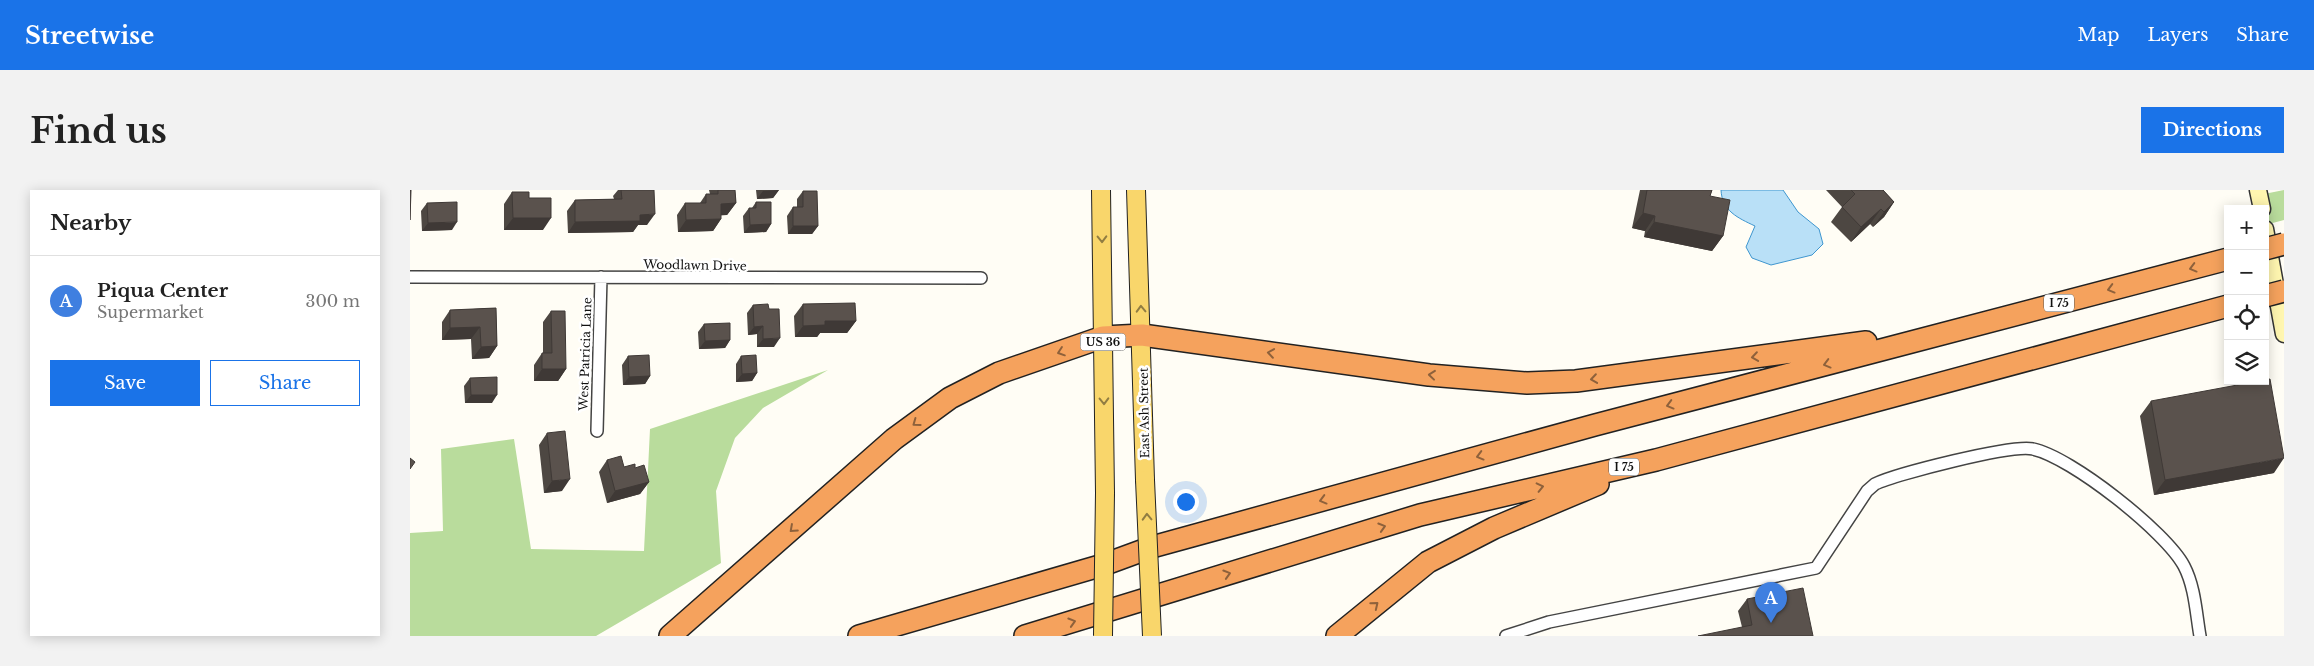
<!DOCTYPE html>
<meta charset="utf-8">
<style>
body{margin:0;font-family:"Libre Baskerville",serif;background:#f2f2f2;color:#222}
.controls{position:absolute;right:15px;top:15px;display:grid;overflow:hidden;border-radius:0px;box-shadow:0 2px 12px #0003}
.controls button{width:45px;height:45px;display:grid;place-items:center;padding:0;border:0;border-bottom:1px solid #e0e0e0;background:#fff;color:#222;font:25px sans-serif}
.you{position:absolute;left:775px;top:311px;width:18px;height:18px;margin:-12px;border:4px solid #fff;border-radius:50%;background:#1a73e8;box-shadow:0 0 0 8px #1a73e833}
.badge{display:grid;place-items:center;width:32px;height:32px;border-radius:50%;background:#1a73e8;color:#fff;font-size:16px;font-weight:700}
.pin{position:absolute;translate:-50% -41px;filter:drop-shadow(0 1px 2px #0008)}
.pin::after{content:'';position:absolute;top:26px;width:18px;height:15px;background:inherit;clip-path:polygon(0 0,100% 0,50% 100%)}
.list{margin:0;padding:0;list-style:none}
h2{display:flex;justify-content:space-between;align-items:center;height:65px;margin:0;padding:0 20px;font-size:21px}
h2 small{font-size:16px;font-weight:400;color:#767676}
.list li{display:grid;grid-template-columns:32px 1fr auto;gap:15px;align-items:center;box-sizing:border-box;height:90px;padding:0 20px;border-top:1px solid #e0e0e0}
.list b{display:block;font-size:19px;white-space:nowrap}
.list p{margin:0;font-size:16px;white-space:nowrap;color:#767676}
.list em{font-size:16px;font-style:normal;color:#767676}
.actions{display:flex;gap:10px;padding:15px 20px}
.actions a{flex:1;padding:11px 0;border:1px solid #1a73e8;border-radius:0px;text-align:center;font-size:18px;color:#1a73e8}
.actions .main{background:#1a73e8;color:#fff}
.icon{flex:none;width:28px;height:28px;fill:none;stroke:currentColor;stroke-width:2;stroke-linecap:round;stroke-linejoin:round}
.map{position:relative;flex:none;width:1874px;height:446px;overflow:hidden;border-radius:0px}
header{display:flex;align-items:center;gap:30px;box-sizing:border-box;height:70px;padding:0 25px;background:#1a73e8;color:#fff}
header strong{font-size:24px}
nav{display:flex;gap:28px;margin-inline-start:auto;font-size:18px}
.intro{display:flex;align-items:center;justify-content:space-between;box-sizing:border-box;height:120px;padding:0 30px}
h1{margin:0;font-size:35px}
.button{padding:12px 22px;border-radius:0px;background:#1a73e8;color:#fff;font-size:18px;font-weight:700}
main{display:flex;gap:30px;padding:0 30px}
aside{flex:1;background:#fff;border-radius:0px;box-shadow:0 2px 12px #0003}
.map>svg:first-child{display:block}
</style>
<header>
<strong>Streetwise</strong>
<nav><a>Map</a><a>Layers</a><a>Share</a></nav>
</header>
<div class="intro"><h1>Find us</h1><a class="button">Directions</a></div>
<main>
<aside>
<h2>Nearby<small></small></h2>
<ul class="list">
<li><span class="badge" style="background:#3f7fe0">A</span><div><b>Piqua Center</b><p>Supermarket</p></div><em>300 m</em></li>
</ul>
<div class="actions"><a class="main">Save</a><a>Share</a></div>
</aside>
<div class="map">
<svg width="1874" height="446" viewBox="0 0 1874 446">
<rect width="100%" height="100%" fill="#fffdf5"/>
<path fill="#b9dc9c" d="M1874,0V30L1855,35V19L1849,5Z
M418,180L353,218L325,248L306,301L311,373L186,446H0V343L33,341L31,259L104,249L121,359L234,361L240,239Z"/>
<path fill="#b9e0f7" stroke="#3f96cf" d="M1311,0H1373L1388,22L1409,39L1413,54L1402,65L1361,75L1342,68L1336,57L1345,36C1328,28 1312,21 1311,0Z"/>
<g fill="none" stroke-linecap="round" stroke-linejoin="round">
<g stroke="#444" stroke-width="14">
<path id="street" d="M0,87L571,88
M187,241L191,87
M1096,446L1139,432L1406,378L1457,301L1465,294C1486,284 1602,254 1623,259C1661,267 1756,342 1774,376C1785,397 1786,423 1790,446"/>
</g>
<g stroke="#333" stroke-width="19">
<path id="secondary" d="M1848,0L1852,19
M1855,39L1874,144"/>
</g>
<g stroke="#222" stroke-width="20">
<path id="primary" d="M691,0L695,303
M726,0L735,290"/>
</g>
<g stroke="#222" stroke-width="24">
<path id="highway" d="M260,446L484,249L540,208L589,183L693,147L732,145L1019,185L1117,193L1166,191L1456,152
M449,446L693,375L742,357L1185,235L1818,69
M615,446L1010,325L1246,270L1818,116
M927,446L1018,372L1084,338L1188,294"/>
</g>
<use href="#street" stroke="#fff" stroke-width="11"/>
<use href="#secondary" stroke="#fff6b0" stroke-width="16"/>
<use href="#primary" stroke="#f9d66b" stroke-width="18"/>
<use href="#highway" stroke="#f5a25d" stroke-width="21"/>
<g stroke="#222" stroke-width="20" stroke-linecap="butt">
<path id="primary-bridge" d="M735,290L742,446
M693,446L695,303"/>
</g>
<g stroke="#222" stroke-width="24" stroke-linecap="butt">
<path id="highway-bridge" d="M1855,59L1874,54
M1855,106L1874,101"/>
</g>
<use href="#primary-bridge" stroke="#f9d66b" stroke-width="18"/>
<use href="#highway-bridge" stroke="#f5a25d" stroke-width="21"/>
</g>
<path fill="#4d4742" d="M208,0H244L237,35H228L223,42L158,43L157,21L165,10L204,9L203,6Z
M299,0H325L326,13L317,25H311V29L303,41L268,42L267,25L275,13H290L296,4H300Z
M346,0H369L363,8L347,9Z
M1230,0H1302L1300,6L1313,46L1302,61L1234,47L1235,41L1222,38Z
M1416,0H1474V1L1484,12L1474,27L1463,37L1460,34L1441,52L1421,32L1432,17Z
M393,1L408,36L402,44H378L377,26L383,17H387V9Z
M102,2L119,8L133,40H94V14Z
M346,12L361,34L356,42L334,43L333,26L339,18H342Z
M17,13L42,40L12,41L11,21Z
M393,114L446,131L437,143H410L407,147H385L384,126Z
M343,115L359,119L364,157H347V144L338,145L337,123Z
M86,118L87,156L79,168L62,169L61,149L32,150V132L40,120Z
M141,121L156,179L148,191H124V175L132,163H133V132Z
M294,134L320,150L315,158L289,159L288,142Z
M218,166L240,186L235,194L213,195L212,175Z
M331,166L347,183L342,191L326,192V174Z
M60,188L82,213H55L54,196Z
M1741,211L1864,283L1744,305L1730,226Z
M137,243L152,301L134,303L129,255Z
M197,270L214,277L239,292L230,304L197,313L189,282Z
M1337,409L1403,446L1332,437L1328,421Z"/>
<path fill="#3f3936" d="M369,0L363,8L347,9L353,1Z
M1484,12L1474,27L1463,37L1474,22Z
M326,13L317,25L302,26L311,14Z
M1471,19L1460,34L1441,52L1451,37Z
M1233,23L1245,26L1235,41L1222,38Z
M245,24L237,35H228L223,42L158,43L165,32L230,25Z
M103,28H141L133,40H94Z
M311,29L303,41L268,42L276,30Z
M47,32L42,40L12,41L18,33Z
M1244,32L1313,46L1302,61L1234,47Z
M361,34L356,42L334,43L340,35Z
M383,36H408L402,44H378Z
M415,131H446L437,143H410L407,147H385L393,136Z
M353,136L347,144L338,145L344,137Z
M70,137L61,149L32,150L40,138Z
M370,148L364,157H347L353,149Z
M320,150L315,158L289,159L295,151Z
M87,156L79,168L62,169L71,157Z
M132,179H156L148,191H124Z
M347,183L342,191L326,192L332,184Z
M240,186L235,194L213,195L219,187Z
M61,205H87L82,213H55Z
M1874,268L1864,283L1744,305L1755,290Z
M160,289L152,301L134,303L142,291Z
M239,292L230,304L197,313L205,301Z"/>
<path fill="#5a524d" stroke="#3f3936" d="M0,0H1L0,30Z
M211,0H244L245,24L230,25V31L165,32V10L212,9Z
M308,0H325L326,13L311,14V29L276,30L275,13H296V4H308Z
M1237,0H1302L1300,6L1320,10L1313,46L1244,32L1245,26L1233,23Z
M1441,0H1473L1484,12L1474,22L1471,19L1451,37L1432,17L1445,4Z
M393,1H407L408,36H383V17H393Z
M102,2H119V8H141V28H103Z
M47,12V32L18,33L17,13Z
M346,12H361V34L340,35L339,18H346Z
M445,113L446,131H415V135L393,136V114Z
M358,114L359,119H369L370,148L353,149V136L344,137L343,115Z
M86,118L87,156L71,157L70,137L40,138V120Z
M141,121H155L156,179H132V163H142Z
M320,133V150L295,151L294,134Z
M239,165L240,186L219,187L218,166Z
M346,165L347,183L332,184L331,166Z
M87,187V205H61L60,188Z
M1860,189L1874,268L1755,290L1741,211L1849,191H1855V190Z
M155,241L160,289L142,291L137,243Z
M211,266L214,277L225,274V278L234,275L239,292L205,301L197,270Z
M0,268L5,272L0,279Z
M1393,398L1403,446H1288L1342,435L1337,409Z"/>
<defs><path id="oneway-chevron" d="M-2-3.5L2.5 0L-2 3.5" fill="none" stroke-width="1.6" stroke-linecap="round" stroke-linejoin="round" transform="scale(1.25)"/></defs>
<g stroke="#917d42">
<use href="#oneway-chevron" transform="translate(692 49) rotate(89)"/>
<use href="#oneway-chevron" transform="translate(731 119) rotate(-92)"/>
<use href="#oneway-chevron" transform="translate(694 211) rotate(89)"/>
<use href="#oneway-chevron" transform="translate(737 327) rotate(-92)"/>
</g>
<g stroke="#8e613b">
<use href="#oneway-chevron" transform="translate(1783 78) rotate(165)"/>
<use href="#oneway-chevron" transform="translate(1701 99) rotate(165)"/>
<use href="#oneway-chevron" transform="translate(651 162) rotate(161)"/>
<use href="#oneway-chevron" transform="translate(861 163) rotate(-172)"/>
<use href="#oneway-chevron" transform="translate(1345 167) rotate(172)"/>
<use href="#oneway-chevron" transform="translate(1417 174) rotate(165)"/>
<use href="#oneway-chevron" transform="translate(1022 185) rotate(-174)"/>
<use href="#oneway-chevron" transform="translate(1184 189) rotate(172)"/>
<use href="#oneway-chevron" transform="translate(1260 215) rotate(165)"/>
<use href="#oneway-chevron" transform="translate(506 233) rotate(144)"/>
<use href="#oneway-chevron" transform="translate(1070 266) rotate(165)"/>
<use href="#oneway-chevron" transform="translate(1130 297) rotate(-13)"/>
<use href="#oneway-chevron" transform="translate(913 310) rotate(165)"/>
<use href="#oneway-chevron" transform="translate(972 337) rotate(-17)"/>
<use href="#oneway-chevron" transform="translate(383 339) rotate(138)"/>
<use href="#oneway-chevron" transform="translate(817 384) rotate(-17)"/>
<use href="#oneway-chevron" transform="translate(965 415) rotate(-39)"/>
<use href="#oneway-chevron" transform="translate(662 432) rotate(-17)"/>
</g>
<g text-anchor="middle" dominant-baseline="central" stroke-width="5" stroke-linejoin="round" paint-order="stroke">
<g fill="#fff" stroke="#585858" stroke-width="1">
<rect x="1634" y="104.5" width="30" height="17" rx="4"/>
<rect x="670.5" y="143.5" width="45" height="17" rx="4"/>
<rect x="1199" y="268.5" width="30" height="17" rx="4"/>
</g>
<g font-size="11" font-weight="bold" fill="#111">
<text x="1649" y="113">I 75</text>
<text x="693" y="152">US 36</text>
<text x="1214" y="277">I 75</text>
</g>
<g font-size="12" fill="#111" stroke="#fff">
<text transform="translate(285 75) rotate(1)">Woodlawn Drive</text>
<text transform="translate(175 164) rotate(-88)">West Patricia Lane</text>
<text transform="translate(734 223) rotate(-91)">East Ash Street</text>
</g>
</g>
</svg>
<div class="controls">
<button>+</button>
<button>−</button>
<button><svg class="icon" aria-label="locate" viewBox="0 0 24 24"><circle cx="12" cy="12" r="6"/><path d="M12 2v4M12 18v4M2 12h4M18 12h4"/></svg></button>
<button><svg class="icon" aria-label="layers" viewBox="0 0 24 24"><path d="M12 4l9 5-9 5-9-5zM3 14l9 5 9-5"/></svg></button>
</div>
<div class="you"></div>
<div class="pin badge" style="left:1361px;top:433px;background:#3f7fe0">A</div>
</div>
</main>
